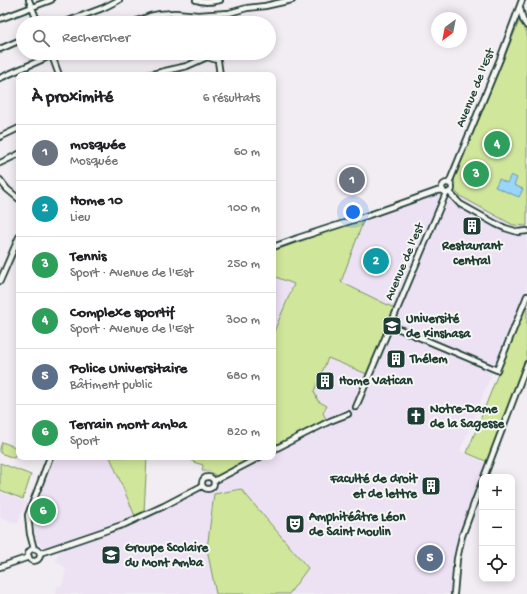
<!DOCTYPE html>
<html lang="fr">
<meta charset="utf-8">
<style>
body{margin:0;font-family:"Gochi Hand",sans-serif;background:#f6f6f6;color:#202124}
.controls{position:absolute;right:12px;bottom:12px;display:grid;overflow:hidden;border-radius:8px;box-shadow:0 2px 10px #0003}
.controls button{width:36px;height:36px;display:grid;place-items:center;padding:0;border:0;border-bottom:1px solid #e0e0e0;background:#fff;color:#202124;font:20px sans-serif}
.compass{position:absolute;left:431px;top:12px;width:36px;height:36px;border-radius:50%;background:#fff;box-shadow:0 2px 10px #0003;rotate:212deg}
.you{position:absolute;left:353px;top:212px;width:14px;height:14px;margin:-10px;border:3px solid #fff;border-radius:50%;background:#1a73e8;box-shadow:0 0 0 6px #1a73e833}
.badge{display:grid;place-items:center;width:26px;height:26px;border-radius:50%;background:#1f3d34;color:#fff;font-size:13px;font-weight:700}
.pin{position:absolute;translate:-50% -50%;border:2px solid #fff;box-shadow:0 1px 4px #0006}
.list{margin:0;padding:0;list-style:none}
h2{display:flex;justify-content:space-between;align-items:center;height:52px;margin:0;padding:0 16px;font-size:17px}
h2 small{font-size:13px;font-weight:400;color:#757577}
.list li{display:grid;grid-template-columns:26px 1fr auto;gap:12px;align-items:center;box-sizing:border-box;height:56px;padding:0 16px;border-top:1px solid #e0e0e0}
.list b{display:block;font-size:15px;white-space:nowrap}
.list p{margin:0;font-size:13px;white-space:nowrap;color:#757577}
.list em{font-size:13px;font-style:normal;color:#757577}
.icon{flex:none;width:22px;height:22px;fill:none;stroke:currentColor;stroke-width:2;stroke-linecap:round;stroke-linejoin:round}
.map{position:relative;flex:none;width:527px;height:594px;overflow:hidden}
.search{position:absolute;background:#fff;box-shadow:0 2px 10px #0003;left:16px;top:16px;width:260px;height:44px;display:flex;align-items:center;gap:10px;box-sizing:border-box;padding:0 14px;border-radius:22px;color:#757577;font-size:15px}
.panel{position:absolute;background:#fff;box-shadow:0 2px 10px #0003;left:16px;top:72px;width:260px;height:388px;border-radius:8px}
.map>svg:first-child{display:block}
</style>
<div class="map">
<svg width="527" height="594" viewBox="0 0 527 594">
<rect width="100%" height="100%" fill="#f2edf3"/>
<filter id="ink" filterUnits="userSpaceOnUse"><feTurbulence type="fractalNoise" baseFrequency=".025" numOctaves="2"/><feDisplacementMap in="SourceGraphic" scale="8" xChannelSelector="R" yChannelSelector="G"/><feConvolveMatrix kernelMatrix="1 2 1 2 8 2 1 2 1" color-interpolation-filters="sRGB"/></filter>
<g filter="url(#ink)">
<path fill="#ede2f4" d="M520,19L527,33V289L460,451L486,463L456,547L453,561L450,594H55L58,585L62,586L66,569L56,561L59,549L137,522L199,491L204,457H273V251L437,193L444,194L450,193L454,190L455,184L454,179L460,162Z
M55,457H110L135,516L84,535L44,547L36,541L31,515Z
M0,492L26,502L18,524L0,518Z"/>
<path fill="#d0e69b" stroke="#789268" d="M520,19L527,33V226L513,225L460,196L454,190L455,184L454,179Z
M364,219L341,282L394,308L367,374L328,358L314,391L318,401L327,406L323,413L326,419L273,447V334L294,284L273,276V251Z
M527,305V361L513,398L488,462L467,453L514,333Z
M2,442L18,448L14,458L0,453V448Z
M110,457H147L144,512L135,516Z
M193,457H253L216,476L210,471H202L203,465L193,462Z
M0,463L31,475L23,499L0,490Z
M241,489L308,568L289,594H216L207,549L214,494Z"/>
<path fill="#9ad6fb" stroke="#6999ab" d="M511,175L517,178L514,185L523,189L519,197L495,187L499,179L507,183Z"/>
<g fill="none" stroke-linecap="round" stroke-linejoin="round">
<g stroke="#1f3d34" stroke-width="8">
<path id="minor" d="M29,0L38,23
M196,0C204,3 211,2 220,0
M520,8L523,20L527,26
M198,15L199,23
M0,19L51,0
M63,23L103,8L119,0
M132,23L150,16L160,14L175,13L198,15L229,13L247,8L265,6L292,0
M0,49L23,39
M51,53L59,75
M200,53L202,59
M148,75L187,66L207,57L217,60L218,61L220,75
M0,78L57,53
M0,137L19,128
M0,163L19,154
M0,180L7,189L19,199
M449,183L500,59L522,0
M442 188a5 5 0 1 1 10 0a5 5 0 1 1-10 0Z
M449,192L460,204L496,224L505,228L518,232L527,231
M273,247L298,238L369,215L437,191L443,190
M0,281L19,237
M390,325L497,370L527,296
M356,407L446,193
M273,450L330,421L348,414
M202 483a6 6 0 1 1 12 0a6 6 0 1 1-12 0Z
M484,477L527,364
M214,481L260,457
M28 555a6 6 0 1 1 12 0a6 6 0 1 1-12 0Z
M34,549L30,534L28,515L50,457
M40,553L125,524L164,506L202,486
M0,567L29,557
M454,594L457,559L462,536L482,482"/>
</g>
<use href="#minor" stroke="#f6f6f2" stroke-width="4.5"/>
</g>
</g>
<defs>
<g id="building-square" transform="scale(1)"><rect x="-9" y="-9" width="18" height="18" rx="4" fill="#1f3d34" stroke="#f6f6f2"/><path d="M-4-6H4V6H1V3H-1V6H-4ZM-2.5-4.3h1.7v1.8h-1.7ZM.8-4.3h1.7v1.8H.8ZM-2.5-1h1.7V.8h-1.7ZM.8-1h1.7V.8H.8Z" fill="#fff"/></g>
<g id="university-square" transform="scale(1)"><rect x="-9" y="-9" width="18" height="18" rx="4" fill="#1f3d34" stroke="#f6f6f2"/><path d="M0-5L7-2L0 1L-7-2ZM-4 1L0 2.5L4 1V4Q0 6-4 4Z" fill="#fff"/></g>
<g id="church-square" transform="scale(1)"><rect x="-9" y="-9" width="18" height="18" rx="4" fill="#1f3d34" stroke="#f6f6f2"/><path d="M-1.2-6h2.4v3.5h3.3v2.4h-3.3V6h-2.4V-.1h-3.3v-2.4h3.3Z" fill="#fff"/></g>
<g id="theatre-square" transform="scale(1)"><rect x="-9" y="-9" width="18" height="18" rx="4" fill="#1f3d34" stroke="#f6f6f2"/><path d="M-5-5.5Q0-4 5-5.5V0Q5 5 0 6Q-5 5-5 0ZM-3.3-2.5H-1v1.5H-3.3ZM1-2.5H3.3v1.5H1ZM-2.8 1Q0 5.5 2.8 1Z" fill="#fff"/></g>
<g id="school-square" transform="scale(1)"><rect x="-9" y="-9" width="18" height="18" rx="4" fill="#1f3d34" stroke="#f6f6f2"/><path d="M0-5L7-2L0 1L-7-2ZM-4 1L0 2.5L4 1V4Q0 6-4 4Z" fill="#fff"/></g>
</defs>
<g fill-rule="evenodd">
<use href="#building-square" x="472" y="226"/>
<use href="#university-square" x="392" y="326"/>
<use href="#building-square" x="396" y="359"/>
<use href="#building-square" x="325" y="381"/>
<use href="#church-square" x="416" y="416"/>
<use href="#building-square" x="431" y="486"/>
<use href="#theatre-square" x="295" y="524"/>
<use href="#school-square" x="111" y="555"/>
</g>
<g text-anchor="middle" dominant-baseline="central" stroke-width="4" stroke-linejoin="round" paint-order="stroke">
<g font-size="13" fill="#1f3d34" stroke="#f6f6f2">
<text transform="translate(476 88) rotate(-68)">Avenue de l'Est</text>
<text transform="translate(405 262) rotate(-67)">Avenue de l'est</text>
</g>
<g font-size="13" font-weight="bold" fill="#1f3d34" stroke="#f6f6f2" text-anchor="start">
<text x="472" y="246" text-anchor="middle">Restaurant<tspan x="472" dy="15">central</tspan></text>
<text x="406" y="319">Université<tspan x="406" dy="15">de Kinshasa</tspan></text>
<text x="410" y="359">Thélem</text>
<text x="339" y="381">Home Vatican</text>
<text x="430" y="409">Notre-Dame<tspan x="430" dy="15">de la Sagesse</tspan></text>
<text x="417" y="479" text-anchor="end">Faculté de droit<tspan x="417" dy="15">et de lettre</tspan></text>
<text x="309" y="517">Amphitéâtre Léon<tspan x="309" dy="15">de Saint Moulin</tspan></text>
<text x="125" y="548">Groupe Scolaire<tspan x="125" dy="15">du Mont Amba</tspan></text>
</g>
</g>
</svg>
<div class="controls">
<button>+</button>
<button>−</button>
<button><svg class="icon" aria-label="locate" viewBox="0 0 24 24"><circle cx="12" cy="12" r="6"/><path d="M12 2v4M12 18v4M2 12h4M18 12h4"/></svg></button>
</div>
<svg class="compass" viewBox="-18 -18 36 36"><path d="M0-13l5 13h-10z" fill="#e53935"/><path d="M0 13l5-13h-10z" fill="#757577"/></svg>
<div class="you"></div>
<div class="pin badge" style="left:352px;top:180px;background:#6b7280">1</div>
<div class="pin badge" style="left:376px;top:261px;background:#0f9aa8">2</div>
<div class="pin badge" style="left:476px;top:174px;background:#2e9e5b">3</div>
<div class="pin badge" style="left:497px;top:144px;background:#2e9e5b">4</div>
<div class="pin badge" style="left:430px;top:558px;background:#5c6f8a">5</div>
<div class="pin badge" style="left:43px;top:511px;background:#2e9e5b">6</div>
<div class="search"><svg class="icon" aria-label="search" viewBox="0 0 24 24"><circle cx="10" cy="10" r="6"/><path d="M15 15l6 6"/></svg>Rechercher</div>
<section class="panel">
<h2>À proximité<small>6 résultats</small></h2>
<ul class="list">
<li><span class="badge" style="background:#6b7280">1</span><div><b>mosquée</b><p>Mosquée</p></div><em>60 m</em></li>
<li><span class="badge" style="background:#0f9aa8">2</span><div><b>Home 10</b><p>Lieu</p></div><em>100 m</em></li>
<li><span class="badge" style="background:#2e9e5b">3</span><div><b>Tennis</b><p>Sport · Avenue de l'Est</p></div><em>250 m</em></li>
<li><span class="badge" style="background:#2e9e5b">4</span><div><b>Complexe sportif</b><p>Sport · Avenue de l'Est</p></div><em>300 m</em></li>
<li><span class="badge" style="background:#5c6f8a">5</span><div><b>Police Universitaire</b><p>Bâtiment public</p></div><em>680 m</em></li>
<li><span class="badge" style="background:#2e9e5b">6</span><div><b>Terrain mont amba</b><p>Sport</p></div><em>820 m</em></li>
</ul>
</section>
</div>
